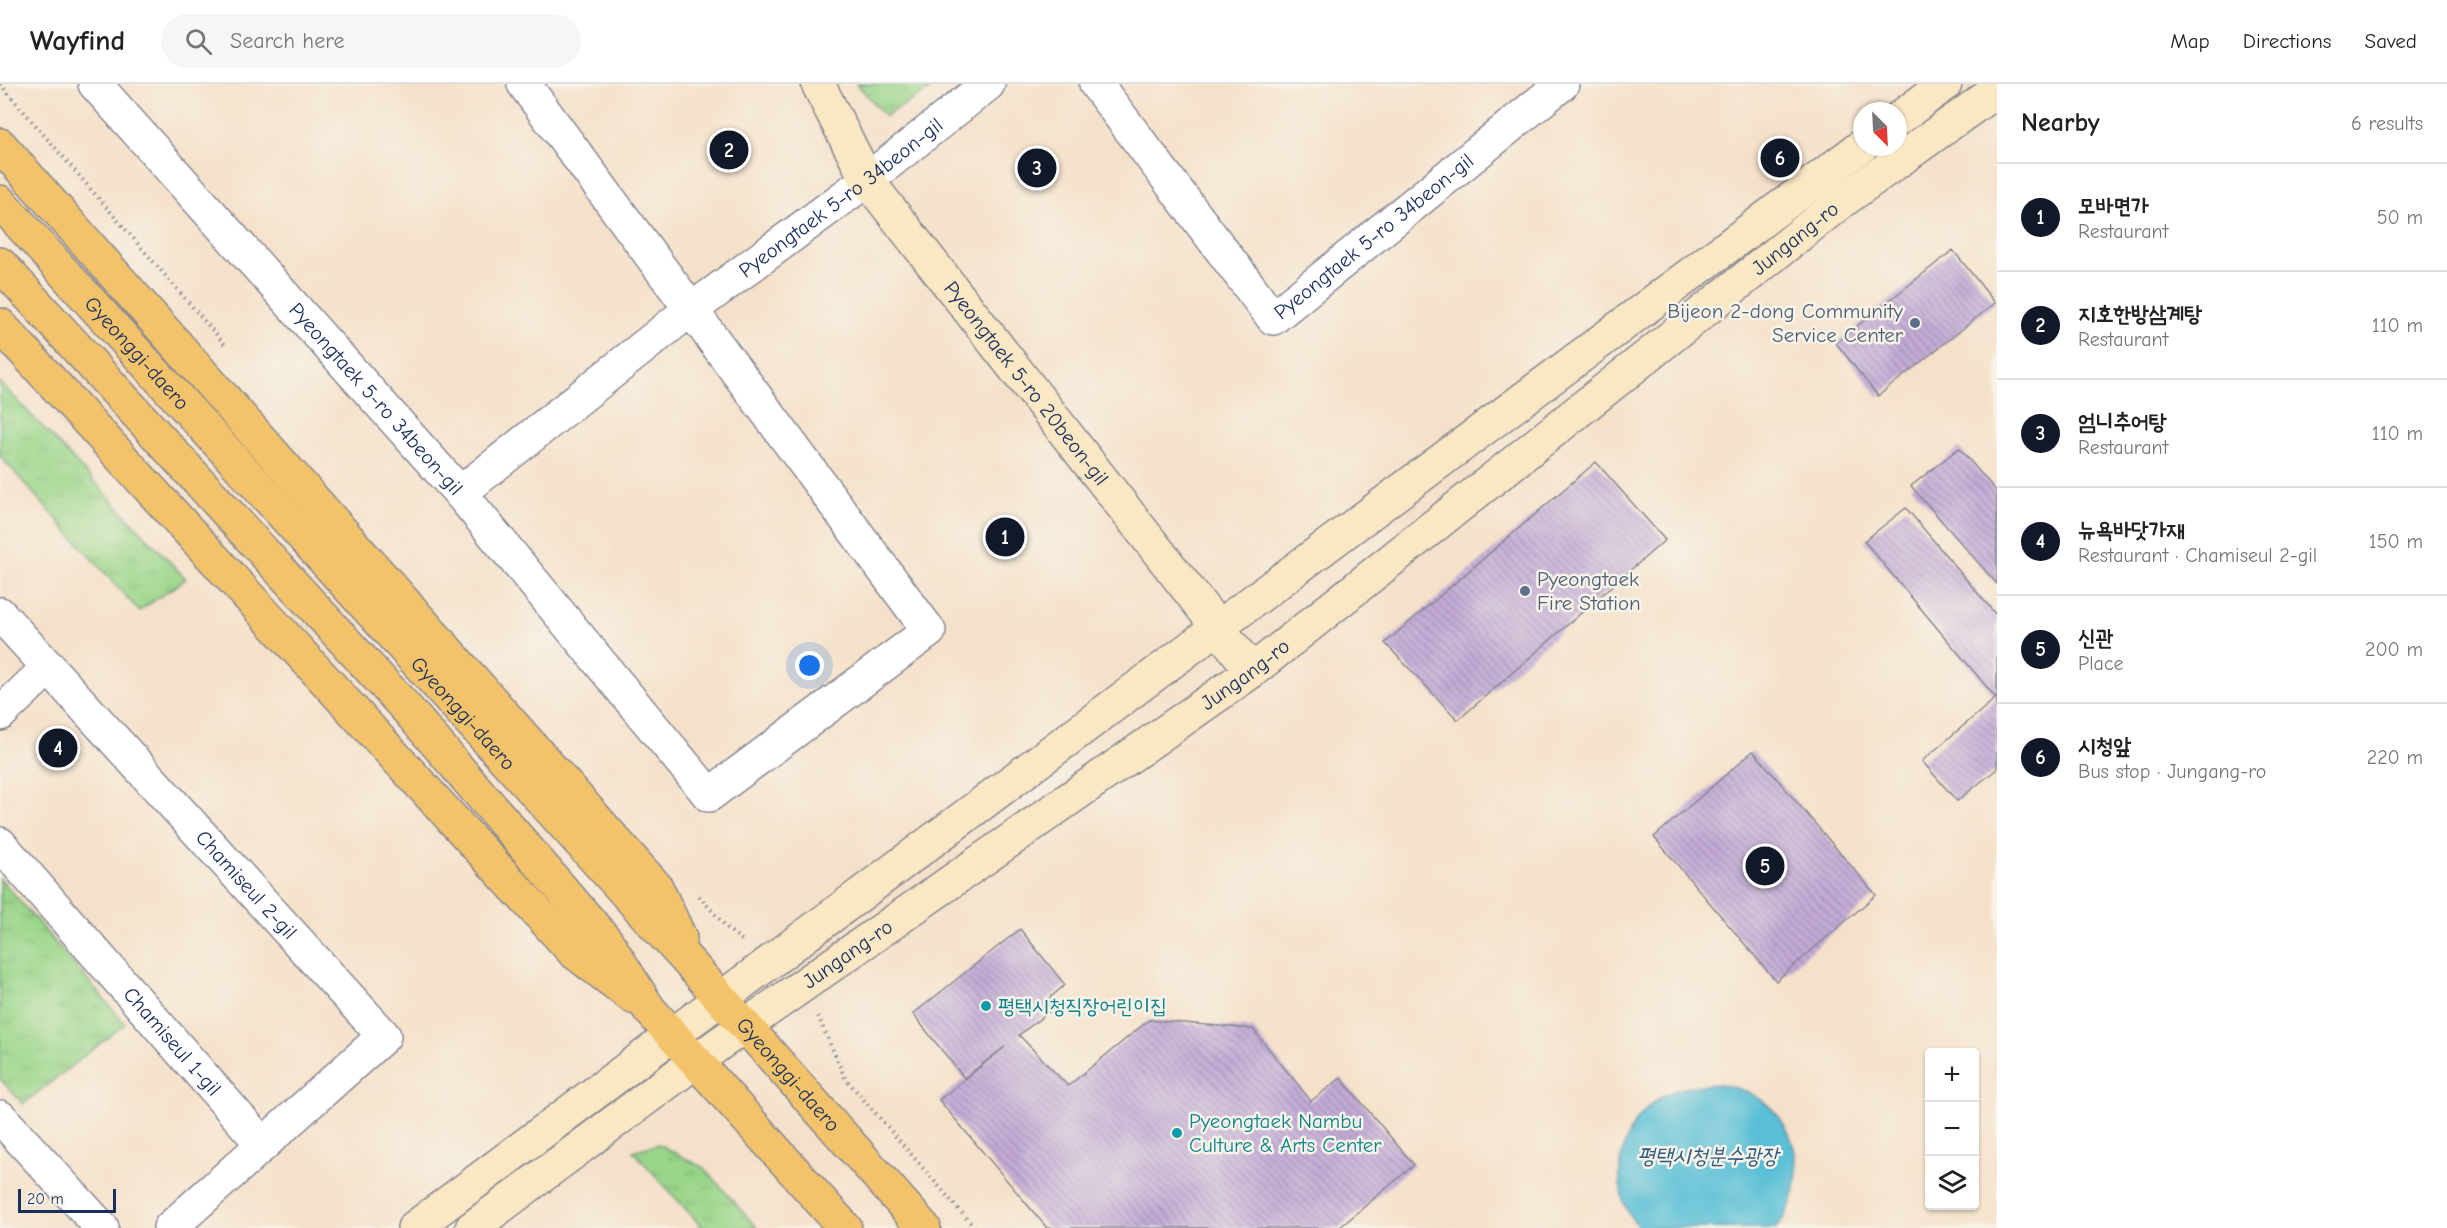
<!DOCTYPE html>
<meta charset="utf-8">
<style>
body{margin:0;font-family:"Comic Neue","Poor Story",sans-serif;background:#f6f6f6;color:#222}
.controls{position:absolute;right:18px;bottom:18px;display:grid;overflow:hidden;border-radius:6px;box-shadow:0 2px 4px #0004}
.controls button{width:54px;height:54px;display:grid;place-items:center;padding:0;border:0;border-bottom:2px solid #e0e0e0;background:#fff;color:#222;font:30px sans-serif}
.compass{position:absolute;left:1853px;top:18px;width:54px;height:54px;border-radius:50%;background:#fff;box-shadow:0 2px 4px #0004;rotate:156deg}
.scale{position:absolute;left:18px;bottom:15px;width:98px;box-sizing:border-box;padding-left:6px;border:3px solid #1b2f5e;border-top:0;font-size:16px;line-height:21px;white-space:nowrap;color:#1b2f5e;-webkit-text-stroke:4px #f7f3e8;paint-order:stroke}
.you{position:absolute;left:810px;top:582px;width:21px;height:21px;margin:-15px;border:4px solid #fff;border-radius:50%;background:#1a73e8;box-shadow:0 0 0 9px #1a73e833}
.badge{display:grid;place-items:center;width:39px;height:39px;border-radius:50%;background:#111827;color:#fff;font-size:20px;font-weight:700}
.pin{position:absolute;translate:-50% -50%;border:3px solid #fff;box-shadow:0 2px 6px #0006}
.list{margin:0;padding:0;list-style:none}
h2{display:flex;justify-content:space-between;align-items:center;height:78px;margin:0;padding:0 24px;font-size:26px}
h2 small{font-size:20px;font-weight:400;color:#767676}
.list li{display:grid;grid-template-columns:39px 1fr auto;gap:18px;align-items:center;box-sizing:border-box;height:108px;padding:0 24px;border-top:2px solid #e0e0e0}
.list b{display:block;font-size:22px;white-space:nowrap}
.list p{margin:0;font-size:20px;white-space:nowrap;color:#767676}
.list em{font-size:20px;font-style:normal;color:#767676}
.icon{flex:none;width:33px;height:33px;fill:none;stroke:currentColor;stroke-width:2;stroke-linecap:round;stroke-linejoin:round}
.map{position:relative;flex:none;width:1997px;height:1144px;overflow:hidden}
header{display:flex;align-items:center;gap:36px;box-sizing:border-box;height:84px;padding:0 30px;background:#fff;border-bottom:2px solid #e0e0e0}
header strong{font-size:28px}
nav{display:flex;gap:33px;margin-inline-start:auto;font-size:21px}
.search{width:420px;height:54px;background:#f6f6f6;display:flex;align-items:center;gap:15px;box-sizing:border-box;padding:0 21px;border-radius:33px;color:#767676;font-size:22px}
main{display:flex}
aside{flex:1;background:#fff}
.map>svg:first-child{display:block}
</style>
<header>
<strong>Wayfind</strong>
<div class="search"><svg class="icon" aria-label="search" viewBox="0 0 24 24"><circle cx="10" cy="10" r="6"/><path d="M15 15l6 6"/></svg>Search here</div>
<nav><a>Map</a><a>Directions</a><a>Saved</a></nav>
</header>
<main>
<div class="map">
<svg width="1997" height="1144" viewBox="0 0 1997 1144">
<defs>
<pattern id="grass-tufts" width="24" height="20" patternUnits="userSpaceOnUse" patternTransform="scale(1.5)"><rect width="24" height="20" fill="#9ad588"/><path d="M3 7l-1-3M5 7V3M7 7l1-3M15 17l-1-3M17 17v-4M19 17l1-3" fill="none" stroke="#84b778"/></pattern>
<pattern id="building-back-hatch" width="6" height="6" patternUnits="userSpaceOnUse" patternTransform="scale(1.5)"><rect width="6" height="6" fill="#c4acd7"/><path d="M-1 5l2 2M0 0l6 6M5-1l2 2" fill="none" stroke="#9e8cb2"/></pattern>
</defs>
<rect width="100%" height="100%" fill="#f7f3e8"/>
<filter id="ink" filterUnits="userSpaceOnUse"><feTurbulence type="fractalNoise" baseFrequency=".0167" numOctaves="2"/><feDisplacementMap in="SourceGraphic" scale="12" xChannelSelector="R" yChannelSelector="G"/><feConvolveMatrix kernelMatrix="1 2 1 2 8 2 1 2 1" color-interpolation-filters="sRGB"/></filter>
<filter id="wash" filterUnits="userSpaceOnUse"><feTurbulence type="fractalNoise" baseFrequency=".008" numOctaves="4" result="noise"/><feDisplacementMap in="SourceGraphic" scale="24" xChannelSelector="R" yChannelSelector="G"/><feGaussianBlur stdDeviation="1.35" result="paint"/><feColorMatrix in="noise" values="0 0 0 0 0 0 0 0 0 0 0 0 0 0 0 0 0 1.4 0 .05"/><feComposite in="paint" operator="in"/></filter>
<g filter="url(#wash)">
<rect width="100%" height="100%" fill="#f5e1c9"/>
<path fill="url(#grass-tufts)" stroke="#5a8273" stroke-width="1.5" d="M857,0H939L885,32Z
M0,298L186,495L139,527L0,372Z
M0,794L125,940L23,1020L0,995Z
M658,1060L704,1084L757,1144H703L633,1067Z"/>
<path fill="#59bfd6" stroke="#3a779a" stroke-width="1.5" d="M1721,1000C1729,1003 1739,1004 1748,1008C1801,1034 1811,1100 1777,1144H1639C1603,1105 1620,1032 1667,1010C1684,1002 1701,1001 1721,1000Z"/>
<g id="blocks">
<path fill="url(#building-back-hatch)" d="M1953,166L1995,219L1878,312L1836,259Z
M1959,364L1997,408V500L1911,402Z
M1596,378L1665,456L1458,636L1385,559Z
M1906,424L1997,532V685L1957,717L1922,677L1996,614L1864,457Z
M1753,667L1876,811L1776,897L1654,753Z
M1020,845L1065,901L1046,917L1050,927L1019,951L1068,1002L1149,936L1253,945L1311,1017L1341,994L1414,1081L1339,1144H1047L939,1016L1006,962L964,994L913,930Z"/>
</g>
</g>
<g filter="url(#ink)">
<use href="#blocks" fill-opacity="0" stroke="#888894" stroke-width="1.5"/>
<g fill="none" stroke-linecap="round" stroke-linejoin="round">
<g stroke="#888894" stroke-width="36">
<g id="street">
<path id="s1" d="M95,0L460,409L709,711L929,547L524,0"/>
<path id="s2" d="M1096,0L1273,234L1562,0"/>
<path id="s3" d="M460,409L676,237L867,96L988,0"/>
<path id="s4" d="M0,530L384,952L170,1144"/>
<path d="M0,630L49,583"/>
<path id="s5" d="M0,760L263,1061"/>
<path d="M0,1033L102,1144"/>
</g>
</g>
<g stroke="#888894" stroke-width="36">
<g id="secondary">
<path id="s6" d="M818,0L867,96L1252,587"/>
<path d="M1898,35L1945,0"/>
<path d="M414,1144L1862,62"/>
<path id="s7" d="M472,1144L719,960L1252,587L1837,121L1997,6"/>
</g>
</g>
<g stroke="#888894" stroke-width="36">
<g id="primary">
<path d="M0,61L656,803L680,854"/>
<path id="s8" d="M0,118L693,883L924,1144"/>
<path d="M0,180L407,625L607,858L649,925L845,1144"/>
<path d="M0,241L574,868L633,913"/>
</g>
</g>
<path stroke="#888894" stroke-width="4" stroke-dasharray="1.5 4.5" stroke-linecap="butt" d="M0,0L227,263
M699,812L729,846L744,858
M818,932L845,994L975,1144"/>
<use href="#street" stroke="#fff" stroke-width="33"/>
<use href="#secondary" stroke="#fae7c3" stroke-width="33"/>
<use href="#primary" stroke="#f2c36a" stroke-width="33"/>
</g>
</g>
<g fill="#5c6f8a" stroke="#f7f3e8" stroke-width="2">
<circle cx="1915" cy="239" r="6"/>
<circle cx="1525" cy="507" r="6"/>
</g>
<g fill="#0f9aa8" stroke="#f7f3e8" stroke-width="2">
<circle cx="986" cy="922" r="6"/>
<circle cx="1177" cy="1049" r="6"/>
</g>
<g text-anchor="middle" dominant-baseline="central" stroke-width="5" stroke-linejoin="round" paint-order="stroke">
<g font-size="21" fill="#1b2f5e" stroke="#f7f3e8">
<text stroke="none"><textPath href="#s3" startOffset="482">Pyeongtaek 5-ro 34beon-gil</textPath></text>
<text stroke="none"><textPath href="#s2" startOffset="423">Pyeongtaek 5-ro 34beon-gil</textPath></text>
<text stroke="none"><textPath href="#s7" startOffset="1653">Jungang-ro</textPath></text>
<text stroke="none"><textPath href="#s8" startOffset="204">Gyeonggi-daero</textPath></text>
<text stroke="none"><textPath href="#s6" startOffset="366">Pyeongtaek 5-ro 20beon-gil</textPath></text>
<text stroke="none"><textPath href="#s1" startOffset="422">Pyeongtaek 5-ro 34beon-gil</textPath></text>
<text stroke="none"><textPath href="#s7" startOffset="951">Jungang-ro</textPath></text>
<text stroke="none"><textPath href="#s8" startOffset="690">Gyeonggi-daero</textPath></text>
<text stroke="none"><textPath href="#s4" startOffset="366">Chamiseul 2-gil</textPath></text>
<text stroke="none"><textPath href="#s7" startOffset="465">Jungang-ro</textPath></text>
<text stroke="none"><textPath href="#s5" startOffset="262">Chamiseul 1-gil</textPath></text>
<text stroke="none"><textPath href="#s8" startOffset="1176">Gyeonggi-daero</textPath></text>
</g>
<g font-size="21" fill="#4e5e75" stroke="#f7f3e8" text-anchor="end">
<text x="1903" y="227">Bijeon 2-dong Community<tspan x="1903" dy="24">Service Center</tspan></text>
<text x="1537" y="495" text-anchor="start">Pyeongtaek<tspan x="1537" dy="24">Fire Station</tspan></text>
</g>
<g font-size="21" fill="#0d838f" stroke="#f7f3e8" text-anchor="start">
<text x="998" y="922">평택시청직장어린이집</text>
<text x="1189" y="1037">Pyeongtaek Nambu<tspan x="1189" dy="24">Culture &amp; Arts Center</tspan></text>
</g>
<g font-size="22" font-style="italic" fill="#2e5a82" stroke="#f7f3e8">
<text x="1708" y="1072">평택시청분수광장</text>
</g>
</g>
</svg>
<div class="controls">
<button>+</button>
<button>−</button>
<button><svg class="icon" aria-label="layers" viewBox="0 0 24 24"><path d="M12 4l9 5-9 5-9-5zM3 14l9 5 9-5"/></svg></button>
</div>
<svg class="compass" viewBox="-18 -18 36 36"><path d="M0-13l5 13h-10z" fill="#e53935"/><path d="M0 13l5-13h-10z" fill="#767676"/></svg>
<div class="scale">20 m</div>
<div class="you"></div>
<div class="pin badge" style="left:1005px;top:453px">1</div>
<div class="pin badge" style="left:729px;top:66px">2</div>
<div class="pin badge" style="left:1037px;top:84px">3</div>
<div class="pin badge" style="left:58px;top:664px">4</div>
<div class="pin badge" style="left:1765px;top:782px">5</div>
<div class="pin badge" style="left:1780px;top:74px">6</div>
</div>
<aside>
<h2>Nearby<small>6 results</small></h2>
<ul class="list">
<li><span class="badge">1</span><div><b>모바면가</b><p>Restaurant</p></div><em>50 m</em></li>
<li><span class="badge">2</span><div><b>지호한방삼계탕</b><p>Restaurant</p></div><em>110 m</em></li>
<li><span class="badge">3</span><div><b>엄니추어탕</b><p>Restaurant</p></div><em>110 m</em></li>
<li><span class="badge">4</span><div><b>뉴욕바닷가재</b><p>Restaurant · Chamiseul 2-gil</p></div><em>150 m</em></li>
<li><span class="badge">5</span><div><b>신관</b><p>Place</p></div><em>200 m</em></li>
<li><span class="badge">6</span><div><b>시청앞</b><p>Bus stop · Jungang-ro</p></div><em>220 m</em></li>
</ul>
</aside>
</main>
